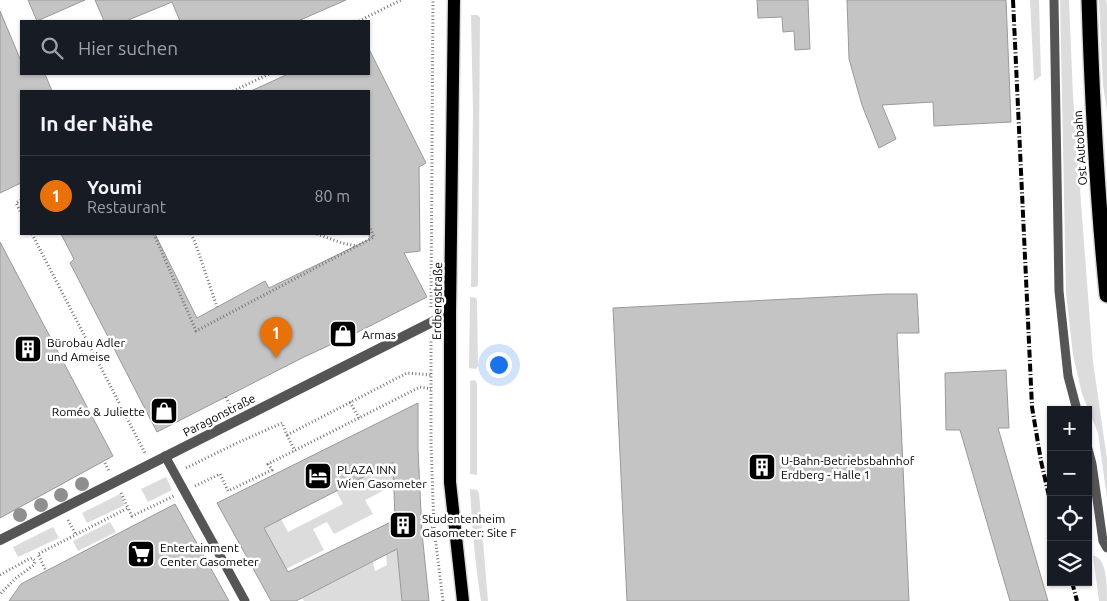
<!DOCTYPE html>
<html lang="de">
<meta charset="utf-8">
<style>
body{margin:0;font-family:Ubuntu,sans-serif;background:#242831;color:#f1f3f6}
.controls{position:absolute;right:15px;bottom:15px;display:grid;overflow:hidden;border-radius:0px;box-shadow:0 1px 4px #0004}
.controls button{width:45px;height:45px;display:grid;place-items:center;padding:0;border:0;border-bottom:1px solid #363941;background:#171b24;color:#f1f3f6;font:25px sans-serif}
.you{position:absolute;left:498px;top:364px;width:18px;height:18px;margin:-12px;border:4px solid #fff;border-radius:50%;background:#1a73e8;box-shadow:0 0 0 8px #1a73e833}
.badge{display:grid;place-items:center;width:32px;height:32px;border-radius:50%;background:#1a73e8;color:#fff;font-size:16px;font-weight:700}
.pin{position:absolute;translate:-50% -41px;filter:drop-shadow(0 1px 2px #0008)}
.pin::after{content:'';position:absolute;top:26px;width:18px;height:15px;background:inherit;clip-path:polygon(0 0,100% 0,50% 100%)}
.list{margin:0;padding:0;list-style:none}
h2{display:flex;justify-content:space-between;align-items:center;height:65px;margin:0;padding:0 20px;font-size:21px}
h2 small{font-size:16px;font-weight:400;color:#9ea1a6}
.list li{display:grid;grid-template-columns:32px 1fr auto;gap:15px;align-items:center;box-sizing:border-box;height:80px;padding:0 20px;border-top:1px solid #363941}
.list b{display:block;font-size:19px;white-space:nowrap}
.list p{margin:0;font-size:16px;white-space:nowrap;color:#9ea1a6}
.list em{font-size:16px;font-style:normal;color:#9ea1a6}
.icon{flex:none;width:28px;height:28px;fill:none;stroke:currentColor;stroke-width:2;stroke-linecap:round;stroke-linejoin:round}
.map{position:relative;flex:none;width:1107px;height:601px;overflow:hidden}
.search{position:absolute;background:#171b24;box-shadow:0 1px 4px #0004;left:20px;top:20px;width:350px;height:55px;display:flex;align-items:center;gap:12px;box-sizing:border-box;padding:0 18px;border-radius:0px;color:#9ea1a6;font-size:19px}
.panel{position:absolute;background:#171b24;box-shadow:0 1px 4px #0004;left:20px;top:90px;width:350px;height:145px;border-radius:0px}
.map>svg:first-child{display:block}
</style>
<div class="map">
<svg width="1107" height="601" viewBox="0 0 1107 601">
<rect width="100%" height="100%" fill="#fff"/>
<path fill="#dcdcdc" d="M1030,0H1039L1041,76L1034,81Z
M1060,0H1069L1073,96L1093,362L1107,459V498L1098,433L1082,394L1073,355L1066,293Z
M1099,0H1106L1107,5V111L1103,85Z
M471,15H477L480,17L478,285L476,287H471L473,111Z
M470,297L476,298L477,300L478,366L476,369L469,368Z
M475,380L477,383V475L470,474V381Z
M393,462L394,485L365,500L373,514L334,534L327,522L313,529L324,550L286,569L264,528L281,519L288,532L343,504L336,491Z
M166,477L172,490L148,502L141,489Z
M470,489L477,490L479,493L488,601H481C475,564 472,527 470,489Z
M120,494L125,505L87,523L82,513Z
M110,522L116,532L78,551L73,541Z
M53,527L59,538L18,557L13,547Z
M397,549L402,601H304L302,598L373,562L375,571L387,565L386,555Z
M1093,556C1107,556 1107,587 1107,601H1099Z"/>
<path fill="#c4c4c4" stroke="#999" fill-rule="evenodd" d="M28,0H85L37,21Z
M95,0H346L298,21H180L172,2L126,21H104Z
M757,0H808L810,49L795,50L794,31L783,32L782,17L758,18Z
M847,0H1006L1011,122L934,126L933,102L882,105L896,139L879,148L862,105L849,59Z
M0,11L21,61V74H45L52,91H21V183L0,193Z
M369,49L426,163L419,167L420,251L404,253L427,297L356,333L304,357L157,432L70,263L74,259L61,234H155L197,318L265,281L269,288L370,239L369,236V91H251L288,74H369Z
M0,242L113,456L0,518Z
M886,294H917L919,333H897L909,601H627L613,308Z
M1006,370L1009,428H998L1048,601H1010L960,430H946L945,373Z
M418,403V449L422,533L429,601H402L397,549L296,601H271L217,503ZM393,462L395,520L288,572L264,528Z
M175,504L229,601H9L21,584Z"/>
<g fill="none" stroke-linecap="round" stroke-linejoin="round">
<g stroke="#dbdbdb" stroke-width="15">
<path id="primary" d="M454,0L450,313V482L463,601"/>
</g>
<g stroke="#dbdbdb" stroke-width="18">
<path id="highway" d="M1089,0C1092,98 1097,197 1107,295"/>
</g>
<path stroke="#777" stroke-width="3" stroke-dasharray="1 2.5" stroke-linecap="butt" d="M359,21L401,0
M233,91L269,74
M21,200L16,203L21,213
M32,234L145,453
M154,234L196,331L374,237L369,226
M191,234L195,242L217,307
M317,234L342,243L357,246
M431,307L433,0
M431,338V443L434,528L443,601
M226,397L231,408
M350,402L359,418
M287,435L295,451
M105,463L109,471
M186,468L237,443L282,423L287,435L407,373L431,375
M195,486L220,474L228,491L272,470L268,464L420,387L431,389
M121,493L128,508
M68,520L76,535
M422,533L434,527
M45,569L38,554L128,508L132,516L174,496
M0,575L29,559L32,558L35,561L34,565L16,578L0,594"/>
<path stroke="#555" stroke-width="9" d="M1054,0L1059,291L1068,376L1077,410
M1088,449L1092,464L1103,541L1107,548
M165,456L245,601"/>
<path stroke="#555" stroke-width="10" d="M0,540L450,313"/>
<use href="#primary" stroke="#000" stroke-width="12"/>
<use href="#highway" stroke="#000" stroke-width="15"/>
<path stroke="#000" stroke-width="4" stroke-dasharray="8 2.5 1 2.5" stroke-linecap="butt" d="M1013,0L1032,407L1041,461L1051,505
M1072,582L1077,601"/>
</g>
<g fill="#8f8f8f">
<circle cx="82" cy="484" r="7"/>
<circle cx="61" cy="495" r="7"/>
<circle cx="41" cy="505" r="7"/>
<circle cx="20" cy="515" r="7"/>
</g>
<defs>
<g id="shop-square" transform="scale(1.4375)"><rect x="-9" y="-9" width="18" height="18" rx="4" fill="#000" stroke="#fff"/><path d="M-5-2.5h2.3a2.7 3.5 0 0 1 5.4 0H5L5.5 6h-11ZM-1.5-2.5h3a1.5 2.3 0 0 0-3 0Z" fill="#fff"/></g>
<g id="building-square" transform="scale(1.4375)"><rect x="-9" y="-9" width="18" height="18" rx="4" fill="#000" stroke="#fff"/><path d="M-4-6H4V6H1V3H-1V6H-4ZM-2.5-4.3h1.7v1.8h-1.7ZM.8-4.3h1.7v1.8H.8ZM-2.5-1h1.7V.8h-1.7ZM.8-1h1.7V.8H.8Z" fill="#fff"/></g>
<g id="hotel-square" transform="scale(1.4375)"><rect x="-9" y="-9" width="18" height="18" rx="4" fill="#000" stroke="#fff"/><path d="M-6-4.5h1.5V1H6V5H4.5V3h-9V5H-6ZM-4 0a1.8 1.8 0 1 1 3.6 0ZM.5 0V-2.5h3Q6-2.5 6 0Z" fill="#fff"/></g>
<g id="supermarket-square" transform="scale(1.4375)"><rect x="-9" y="-9" width="18" height="18" rx="4" fill="#000" stroke="#fff"/><path d="M-6-5.5h2.5l.6 2H6L4.5 2H-2.5L-4.4-4H-6ZM-1.5 3.2a1.3 1.3 0 1 0 .1 0ZM3 3.2a1.3 1.3 0 1 0 .1 0Z" fill="#fff"/></g>
</defs>
<g fill-rule="evenodd">
<use href="#shop-square" x="343" y="334"/>
<use href="#building-square" x="28" y="349"/>
<use href="#shop-square" x="164" y="411"/>
<use href="#building-square" x="762" y="467"/>
<use href="#hotel-square" x="318" y="476"/>
<use href="#building-square" x="403" y="525"/>
<use href="#supermarket-square" x="141" y="554"/>
</g>
<g text-anchor="middle" dominant-baseline="central" stroke-width="5" stroke-linejoin="round" paint-order="stroke">
<g font-size="12" fill="#000" stroke="#fff">
<text transform="translate(1080 148) rotate(-94)">Ost Autobahn</text>
<text transform="translate(437 301) rotate(-89)">Erdbergstraße</text>
<text transform="translate(219 415) rotate(-27)">Paragonstraße</text>
</g>
<g font-size="12" fill="#000" stroke="#fff" text-anchor="start">
<text x="362" y="334">Armas</text>
<text x="47" y="342">Bürobau Adler<tspan x="47" dy="14">und Ameise</tspan></text>
<text x="145" y="411" text-anchor="end">Roméo &amp; Juliette</text>
<text x="781" y="460">U-Bahn-Betriebsbahnhof<tspan x="781" dy="14">Erdberg - Halle 1</tspan></text>
<text x="337" y="469">PLAZA INN<tspan x="337" dy="14">Wien Gasometer</tspan></text>
<text x="422" y="518">Studentenheim<tspan x="422" dy="14">Gasometer: Site F</tspan></text>
<text x="160" y="547">Entertainment<tspan x="160" dy="14">Center Gasometer</tspan></text>
</g>
</g>
</svg>
<div class="controls">
<button>+</button>
<button>−</button>
<button><svg class="icon" aria-label="locate" viewBox="0 0 24 24"><circle cx="12" cy="12" r="6"/><path d="M12 2v4M12 18v4M2 12h4M18 12h4"/></svg></button>
<button><svg class="icon" aria-label="layers" viewBox="0 0 24 24"><path d="M12 4l9 5-9 5-9-5zM3 14l9 5 9-5"/></svg></button>
</div>
<div class="you"></div>
<div class="pin badge" style="left:276px;top:358px;background:#e8710a">1</div>
<div class="search"><svg class="icon" aria-label="search" viewBox="0 0 24 24"><circle cx="10" cy="10" r="6"/><path d="M15 15l6 6"/></svg>Hier suchen</div>
<section class="panel">
<h2>In der Nähe<small></small></h2>
<ul class="list">
<li><span class="badge" style="background:#e8710a">1</span><div><b>Youmi</b><p>Restaurant</p></div><em>80 m</em></li>
</ul>
</section>
</div>
